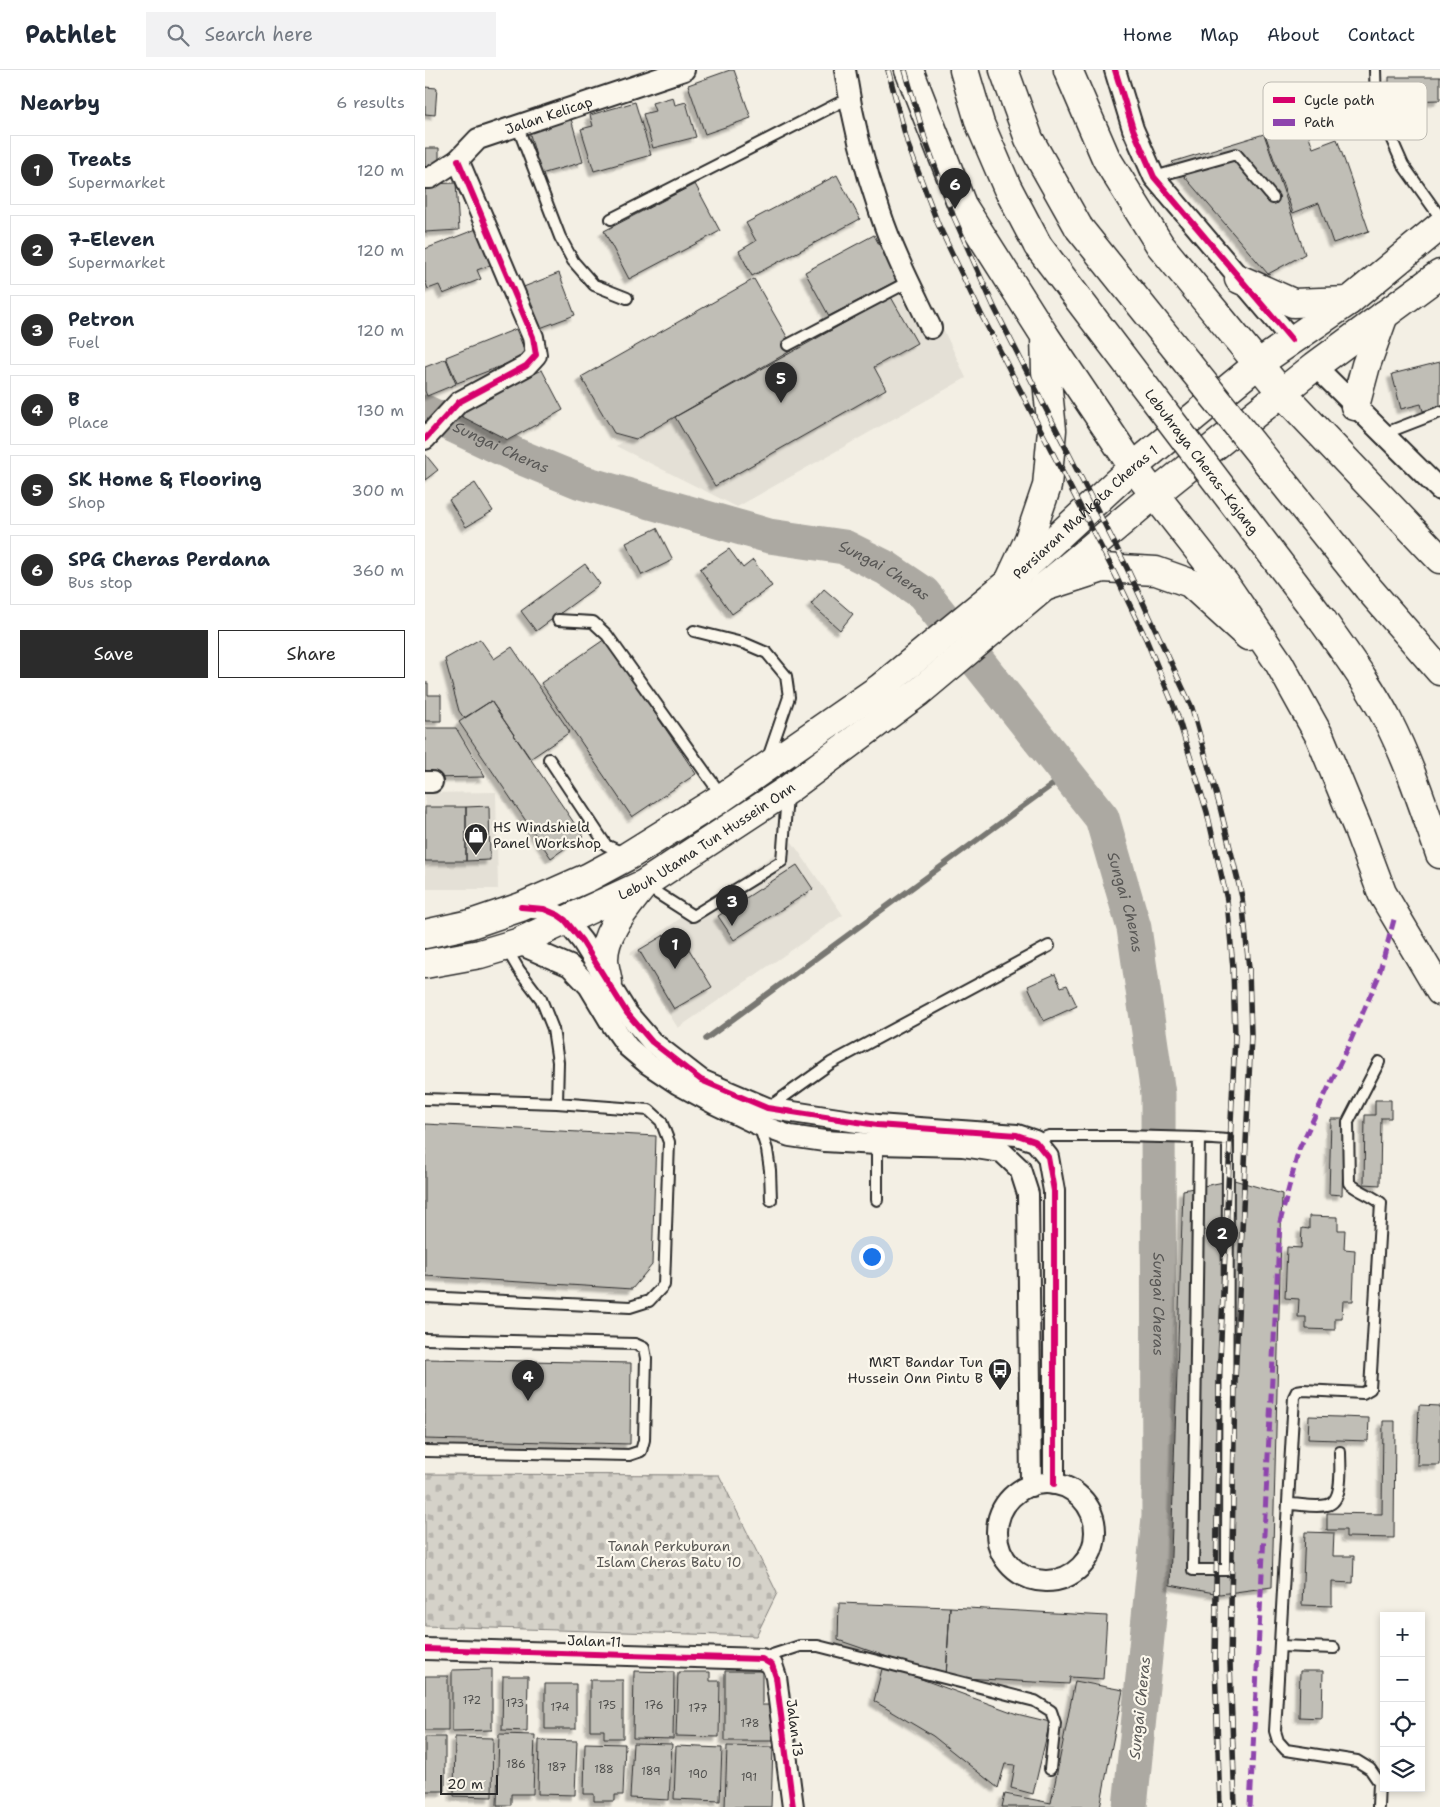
<!DOCTYPE html>
<meta charset="utf-8">
<style>
body{margin:0;font-family:"Shantell Sans",sans-serif;background:#f2f2f3;color:#1f2937}
.controls{position:absolute;right:15px;bottom:15px;display:grid;overflow:hidden;border-radius:0px;box-shadow:0 2px 8px #0003}
.controls button{width:45px;height:45px;display:grid;place-items:center;padding:0;border:0;border-bottom:1px solid #e0e1e3;background:#fff;color:#1f2937;font:25px sans-serif}
.scale{position:absolute;left:15px;bottom:12px;width:58px;box-sizing:border-box;padding-left:5px;border:2px solid #2b2b2b;border-top:0;font-size:14px;line-height:18px;white-space:nowrap;color:#2b2b2b;-webkit-text-stroke:4px #fbf7ec;paint-order:stroke}
.you{position:absolute;left:446px;top:1186px;width:18px;height:18px;margin:-12px;border:4px solid #fff;border-radius:50%;background:#1a73e8;box-shadow:0 0 0 8px #1a73e833}
.badge{display:grid;place-items:center;width:32px;height:32px;border-radius:50%;background:#2b2b2b;color:#fff;font-size:16px;font-weight:700}
.pin{position:absolute;translate:-50% -41px;filter:drop-shadow(0 1px 2px #0008)}
.pin::after{content:'';position:absolute;top:26px;width:18px;height:15px;background:inherit;clip-path:polygon(0 0,100% 0,50% 100%)}
.list{margin:0;padding:0;list-style:none}
h2{display:flex;justify-content:space-between;align-items:center;height:65px;margin:0;padding:0 20px;font-size:21px}
h2 small{font-size:16px;font-weight:400;color:#747a83}
.list li{display:grid;grid-template-columns:32px 1fr auto;gap:15px;align-items:center;box-sizing:border-box;height:70px;margin:0 10px 10px;padding:0 10px;border:1px solid #e0e1e3;border-radius:0px}
.list b{display:block;font-size:19px;white-space:nowrap}
.list p{margin:0;font-size:16px;white-space:nowrap;color:#747a83}
.list em{font-size:16px;font-style:normal;color:#747a83}
.actions{display:flex;gap:10px;padding:15px 20px}
.actions a{flex:1;padding:11px 0;border:1px solid #2b2b2b;border-radius:0px;text-align:center;font-size:18px;color:#2b2b2b}
.actions .main{background:#2b2b2b;color:#fff}
.icon{flex:none;width:28px;height:28px;fill:none;stroke:currentColor;stroke-width:2;stroke-linecap:round;stroke-linejoin:round}
.map{position:relative;flex:none;width:1015px;height:1737px;overflow:hidden}
header{display:flex;align-items:center;gap:30px;box-sizing:border-box;height:70px;padding:0 25px;background:#fff;border-bottom:1px solid #e0e1e3}
header strong{font-size:24px}
nav{display:flex;gap:28px;margin-inline-start:auto;font-size:18px}
.search{width:350px;height:45px;background:#f2f2f3;display:flex;align-items:center;gap:12px;box-sizing:border-box;padding:0 18px;border-radius:0px;color:#747a83;font-size:19px}
main{display:flex}
aside{flex:1;background:#fff}
.map>svg:first-child{display:block}
</style>
<header>
<strong>Pathlet</strong>
<div class="search"><svg class="icon" aria-label="search" viewBox="0 0 24 24"><circle cx="10" cy="10" r="6"/><path d="M15 15l6 6"/></svg>Search here</div>
<nav><a>Home</a><a>Map</a><a>About</a><a>Contact</a></nav>
</header>
<main>
<aside>
<h2>Nearby<small>6 results</small></h2>
<ul class="list">
<li><span class="badge">1</span><div><b>Treats</b><p>Supermarket</p></div><em>120 m</em></li>
<li><span class="badge">2</span><div><b>7-Eleven</b><p>Supermarket</p></div><em>120 m</em></li>
<li><span class="badge">3</span><div><b>Petron</b><p>Fuel</p></div><em>120 m</em></li>
<li><span class="badge">4</span><div><b>B</b><p>Place</p></div><em>130 m</em></li>
<li><span class="badge">5</span><div><b>SK Home &amp; Flooring</b><p>Shop</p></div><em>300 m</em></li>
<li><span class="badge">6</span><div><b>SPG Cheras Perdana</b><p>Bus stop</p></div><em>360 m</em></li>
</ul>
<div class="actions"><a class="main">Save</a><a>Share</a></div>
</aside>
<div class="map">
<svg width="1015" height="1737" viewBox="0 0 1015 1737">
<defs>
<pattern id="cemetery-stones" width="16" height="16" patternUnits="userSpaceOnUse" patternTransform="scale(1.25)"><rect width="16" height="16" fill="#d5d2c9"/><path d="M2 7V4a2 2 0 0 1 4 0v3zM10 15v-3a2 2 0 0 1 4 0v3z" fill="#b7b4ad"/></pattern>
<filter id="shadow"><feDropShadow dx="-4.5" dy="4.5" stdDeviation="1" flood-color="#0004"/></filter>
</defs>
<rect width="100%" height="100%" fill="#f3efe4"/>
<filter id="ink" filterUnits="userSpaceOnUse"><feTurbulence type="fractalNoise" baseFrequency=".02" numOctaves="2"/><feDisplacementMap in="SourceGraphic" scale="10" xChannelSelector="R" yChannelSelector="G"/><feConvolveMatrix kernelMatrix="1 2 1 2 8 2 1 2 1" color-interpolation-filters="sRGB"/></filter>
<g filter="url(#ink)">
<path fill="#e4e0d6" d="M495,209L541,308L312,437L191,376Z
M71,722L73,819H0V723Z
M367,772L418,845L253,958L205,883Z"/>
<path fill="url(#cemetery-stones)" stroke="#807e7a" d="M0,1404L294,1405L352,1523L331,1566L0,1556Z"/>
<g fill="none" stroke-linecap="round" stroke-linejoin="round">
<path stroke="#787772" stroke-width="5.5" d="M281,969L642,704"/>
<path stroke="#aca9a2" stroke-width="35" id="s1" d="M0,342L95,387L156,412L344,466L419,477L461,498L498,523L677,748L709,858L733,1024L734,1447L705,1737"/>
</g>
<path fill="#c0beb6" stroke="#2b2b2b" filter="url(#shadow)" d="M305,0H309L326,48L280,64L263,15Z
M964,7H1015V30L974,31V19L964,20Z
M0,17L12,18L10,45L0,44Z
M248,27L250,35L261,32L271,67L228,78L218,44L230,41L227,33Z
M210,32L226,85L169,101L156,59L168,56L165,45Z
M145,45L158,92L116,104L104,61L134,53L133,49Z
M879,51L888,78L912,69L944,161L908,173L894,133L868,143L840,64Z
M839,64L880,184L843,204L747,92Z
M0,78H14V98L0,97Z
M412,105L435,149L327,206L314,181L331,171L321,153Z
M31,113L34,160L0,162V114Z
M270,114L295,161L204,209L179,161Z
M54,158L68,194L52,200L56,209L18,224L14,215L3,219L0,211V179Z
M449,165L473,210L404,246L380,202Z
M134,203L150,245L107,261L91,220Z
M329,209L369,279L211,369L189,363L156,307Z
M466,227L492,273L449,297L461,319L290,416L250,347Z
M91,259L102,286L32,313L21,287Z
M21,289L31,314L2,326L0,321V297Z
M1015,292V336L998,341L996,334L976,339L967,304Z
M117,300L138,340L83,370L30,343Z
M0,384L13,400L0,410Z
M50,413L68,441L41,457L24,430Z
M232,458L248,490L217,505L201,473Z
M304,479L318,498L328,490L347,516L307,544L275,499Z
M160,494L175,514L111,561L96,541Z
M399,519L428,544L415,560L386,534Z
M55,569L69,589L87,577L145,662L105,689L66,631L39,648L34,641L20,589Z
M180,569L271,704L207,747L116,613Z
M0,613H3V625H16V651H0Z
M66,631L158,766L126,788L34,652Z
M0,658H31L60,707L0,708Z
M64,736L65,790L41,791V737Z
M0,737H41V791H0Z
M372,795L388,819L309,870L293,846Z
M251,858L287,917L249,939L214,880Z
M630,904L636,917L642,915L652,936L619,951L603,916Z
M950,1030H966V1048H956L955,1115L939,1114L940,1045H950Z
M906,1049H919L917,1125L904,1124Z
M0,1054L231,1066L227,1195L207,1219L0,1206Z
M809,1110L857,1124L847,1517L795,1524L745,1515L758,1120Z
M884,1146L913,1147V1160H920L919,1179L930,1180L928,1231H918L917,1248H910V1260L881,1259V1247H873L874,1229L860,1228L862,1177L876,1178L877,1158L884,1159Z
M0,1289L206,1293L205,1374L0,1369Z
M994,1335L1015,1336V1395H992Z
M884,1346L944,1348L943,1371L883,1369Z
M958,1351H970L969,1468L921,1467V1460H902V1443L957,1444Z
M880,1462L909,1463L908,1486H929L928,1513L907,1512V1536L877,1535Z
M414,1533L525,1537L521,1607L413,1570Z
M525,1537L682,1546L678,1609L645,1607L644,1614L521,1607Z
M458,1595L592,1644L625,1652L608,1724L586,1718L590,1695L580,1694L573,1718L508,1666L449,1631Z
M67,1599V1660L27,1661V1600Z
M209,1601L249,1602L248,1669L208,1668Z
M300,1601H337V1635H350V1671H300Z
M875,1601H898L897,1648L874,1647Z
M253,1602H285V1611H295L294,1667L251,1666Z
M0,1606H23V1660H0Z
M78,1606H103L102,1661L77,1660Z
M165,1610H198V1668H179V1660H165Z
M650,1611L698,1620L675,1737H577L580,1724L626,1733Z
M120,1614H151V1659H120Z
M74,1664L110,1665L108,1724H86V1735H72Z
M0,1667H20V1721H0Z
M30,1667L68,1668L67,1727L29,1726Z
M114,1670L152,1671L150,1725L113,1724Z
M160,1673L200,1674L198,1725H190V1731H169V1724H159Z
M208,1673L247,1674L244,1730L205,1728Z
M251,1676L297,1678L295,1731L249,1729Z
M302,1676L348,1677L346,1737H300Z"/>
<g fill="none" stroke-linecap="round" stroke-linejoin="round">
<g stroke="#2b2b2b" stroke-width="14">
<path id="service" d="M950,0L951,34L978,95L1015,147
M92,55L135,167L148,191L169,215L202,228
M729,107L811,84L848,128
M186,149L424,28
M363,275L483,212
M958,364L1015,342
M133,550L168,552L182,565L297,726
M269,561L321,574L342,583L361,606L364,627L343,688
M124,689L181,775L200,784
M221,816L268,846L357,791L362,725
M81,878L94,900L116,929L128,959L133,992L132,1033
M0,1029L132,1033L224,1040L236,1051L244,1072L239,1215L224,1231L205,1237L0,1227
M343,1038L406,993L624,876
M334,1055L342,1080L345,1100L346,1130
M452,1071V1130
M610,1071L624,1066H697L774,1068L768,1500H802L803,1070L774,1068
M0,1269L210,1274L219,1278L221,1288L219,1370L216,1381L204,1385L0,1381
M863,1434C875,1434 890,1438 902,1435C919,1432 915,1395 915,1382
M855,1576L909,1578
M338,1588L375,1576H393L610,1631L626,1641L630,1653L625,1699
M953,1737L954,1712L945,1699L932,1691L861,1680L853,1671L850,1661L869,1327L872,1321L878,1320L938,1323L945,1319L956,1133C946,1125 933,1121 924,1113L923,1052L954,992"/>
</g>
<g stroke="#2b2b2b" stroke-width="24">
<g id="minor">
<path d="M420,0C427,48 439,96 455,142C468,182 488,220 506,258"/>
<path d="M690,0L708,59L729,107L867,270"/>
<path id="s2" d="M0,108H5L33,90L53,69L259,0"/>
<path d="M890,296L1015,420"/>
<path d="M0,369L34,332L101,296L111,285L108,267L33,90"/>
<path d="M0,712H7"/>
<path d="M96,837L119,839L133,845L140,850L157,871L202,943L227,972L276,1010L342,1038L452,1055L592,1065L610,1071L623,1087L629,1121V1414"/>
<path d="M92,873L145,896L164,916L188,956L203,977L223,994L253,1014L290,1034L334,1055L365,1066L399,1071L452,1074L538,1076L577,1082L595,1099L603,1124L606,1416"/>
<circle cx="621" cy="1462" r="49"/>
<path d="M0,1579L337,1589L347,1595L351,1607L368,1737"/>
</g>
</g>
<g stroke="#2b2b2b" stroke-width="31">
<g id="secondary">
<path d="M814,209L868,233L924,231"/>
<path d="M930,336L941,295L959,245"/>
<path id="s3" d="M0,864L46,854L96,837L164,807L203,786L298,727L455,618L584,512L708,397L833,294L924,231L1015,156"/>
<path id="s4" d="M0,894L55,884L92,873L219,814L362,720L494,622L730,424L890,296L1015,204"/>
<path d="M183,913C182,905 179,897 179,889C179,861 203,836 218,816"/>
</g>
</g>
<g stroke="#2b2b2b" stroke-width="31">
<path id="motorway" d="M484,0L537,135L620,266L708,397L800,514L854,593L895,667L933,759L957,823L1015,921
M539,0L555,54L582,117L613,176
M579,0L604,69L654,158
M643,0L681,88L735,175L857,323L1015,489
M584,512L604,469L622,416L627,360L621,301L620,266
M619,517L678,498L731,501L765,513L823,566
M943,518L1015,601
M898,551C921,584 945,616 963,651C985,694 999,739 1015,784"/>
</g>
<use href="#service" stroke="#fbf7ec" stroke-width="10"/>
<use href="#minor" stroke="#fbf7ec" stroke-width="20"/>
<use href="#secondary" stroke="#fbf7ec" stroke-width="28"/>
<use href="#motorway" stroke="#fbf7ec" stroke-width="28"/>
<g stroke="#2b2b2b" stroke-width="5.5">
<path id="rail" d="M463,0L483,75L513,154L556,244L690,504L721,569L752,644L782,742L802,830L808,898L810,966L794,1312L790,1593L795,1737
M480,0L500,69L528,145L569,237L702,498L767,638L795,737L817,827L824,899L826,965L810,1312L805,1592L810,1737"/>
</g>
<use href="#rail" stroke="#fbf7ec" stroke-width="4" stroke-dasharray="11" stroke-linecap="butt"/>
<g stroke="#2b2b2b" stroke-width="31" stroke-linecap="butt">
<g id="motorway-bridge">
<path d="M654,158L943,518"/>
<path id="s5" d="M613,176L898,551"/>
</g>
</g>
<use href="#motorway-bridge" stroke="#fbf7ec" stroke-width="28"/>
<path stroke="#8e44ad" stroke-width="5" stroke-dasharray="10 5" stroke-linecap="butt" d="M825,1737L855,1152L874,1079L921,981L953,908L970,846"/>
<g stroke="#fbf7ec" stroke-width="9">
<path id="cycleway" d="M690,0L708,59L729,107L867,270
M0,369L34,332L101,296L111,285L108,267L33,90
M96,837L119,839L133,845L140,850L157,871L202,943L227,972L276,1010L342,1038L452,1055L592,1065L610,1071L623,1087L629,1121V1414
M0,1579L337,1589L347,1595L351,1607L368,1737"/>
</g>
<use href="#cycleway" stroke="#d6006c" stroke-width="6"/>
</g>
</g>
<defs>
<g id="shop-pin" transform="scale(1.25)"><path d="M0 17L-7.5 6A9.5 9.5 0 1 1 7.5 6Z" fill="#2b2b2b" stroke="#fbf7ec"/><path d="M-5-2.5h2.3a2.7 3.5 0 0 1 5.4 0H5L5.5 6h-11ZM-1.5-2.5h3a1.5 2.3 0 0 0-3 0Z" fill="#fff"/></g>
<g id="bus-pin" transform="scale(1.25)"><path d="M0 17L-7.5 6A9.5 9.5 0 1 1 7.5 6Z" fill="#2b2b2b" stroke="#fbf7ec"/><path d="M-5-6H5V4H4V6H2V4H-2V6H-4V4H-5ZM-3.5-4V0h7V-4ZM-3.5 1.2v1.5H-2V1.2ZM2 1.2v1.5H3.5V1.2Z" fill="#fff"/></g>
</defs>
<g fill-rule="evenodd">
<use href="#shop-pin" x="51" y="765"/>
<use href="#bus-pin" x="575" y="1300"/>
</g>
<g text-anchor="middle" dominant-baseline="central" stroke-width="4.5" stroke-linejoin="round" paint-order="stroke">
<g font-size="11" fill="#50504e">
<text x="47" y="1630">172</text>
<text x="90" y="1633">173</text>
<text x="182" y="1635">175</text>
<text x="229" y="1635">176</text>
<text x="135" y="1637">174</text>
<text x="273" y="1638">177</text>
<text x="325" y="1653">178</text>
<text x="91" y="1694">186</text>
<text x="132" y="1697">187</text>
<text x="179" y="1699">188</text>
<text x="226" y="1701">189</text>
<text x="273" y="1704">190</text>
<text x="324" y="1707">191</text>
</g>
<g font-size="14" fill="#2b2b2b" stroke="#fbf7ec">
<text stroke="none"><textPath href="#s2" startOffset="142">Jalan Kelicap</textPath></text>
<text stroke="none"><textPath href="#s5" startOffset="271">Lebuhraya Cheras–Kajang</textPath></text>
<text stroke="none"><textPath href="#s3" startOffset="792">Persiaran Mahkota Cheras 1</textPath></text>
<text stroke="none"><textPath href="#s4" startOffset="310">Lebuh Utama Tun Hussein Onn</textPath></text>
<text transform="translate(169 1571) rotate(2)">Jalan 11</text>
<text transform="translate(370 1658) rotate(83)">Jalan 13</text>
</g>
<g font-size="14" fill="#2b2b2b" stroke="#fbf7ec" text-anchor="start">
<text x="68" y="757">HS Windshield<tspan x="68" dy="16">Panel Workshop</tspan></text>
<text x="558" y="1292" text-anchor="end">MRT Bandar Tun<tspan x="558" dy="16">Hussein Onn Pintu B</tspan></text>
</g>
<g font-size="14" fill="#565552" stroke="#fbf7ec">
<text x="244" y="1476">Tanah Perkuburan<tspan x="244" dy="16">Islam Cheras Batu 10</tspan></text>
</g>
<g font-size="15" font-style="italic" fill="#585755" stroke="#fbf7ec">
<text stroke="none"><textPath href="#s1" startOffset="84">Sungai Cheras</textPath></text>
<text stroke="none"><textPath href="#s1" startOffset="489">Sungai Cheras</textPath></text>
<text stroke="none"><textPath href="#s1" startOffset="909">Sungai Cheras</textPath></text>
<text stroke="none"><textPath href="#s1" startOffset="1314">Sungai Cheras</textPath></text>
<text transform="translate(715 1638) rotate(-84)">Sungai Cheras</text>
</g>
</g>
<rect x="838" y="12" width="164" height="58" rx="8" fill="#fbf7ec" stroke="#bdbab2" stroke-width="1"/>
<rect x="848" y="27" width="22" height="6" fill="#d6006c"/>
<rect x="848" y="49" width="22" height="7" fill="#8e44ad"/>
<g font-size="14" fill="#2b2b2b">
<text x="879" y="35">Cycle path</text>
<text x="879" y="57">Path</text>
</g>
</svg>
<div class="controls">
<button>+</button>
<button>−</button>
<button><svg class="icon" aria-label="locate" viewBox="0 0 24 24"><circle cx="12" cy="12" r="6"/><path d="M12 2v4M12 18v4M2 12h4M18 12h4"/></svg></button>
<button><svg class="icon" aria-label="layers" viewBox="0 0 24 24"><path d="M12 4l9 5-9 5-9-5zM3 14l9 5 9-5"/></svg></button>
</div>
<div class="scale">20 m</div>
<div class="you"></div>
<div class="pin badge" style="left:250px;top:899px">1</div>
<div class="pin badge" style="left:797px;top:1188px">2</div>
<div class="pin badge" style="left:307px;top:856px">3</div>
<div class="pin badge" style="left:103px;top:1331px">4</div>
<div class="pin badge" style="left:356px;top:333px">5</div>
<div class="pin badge" style="left:530px;top:139px">6</div>
</div>
</main>
